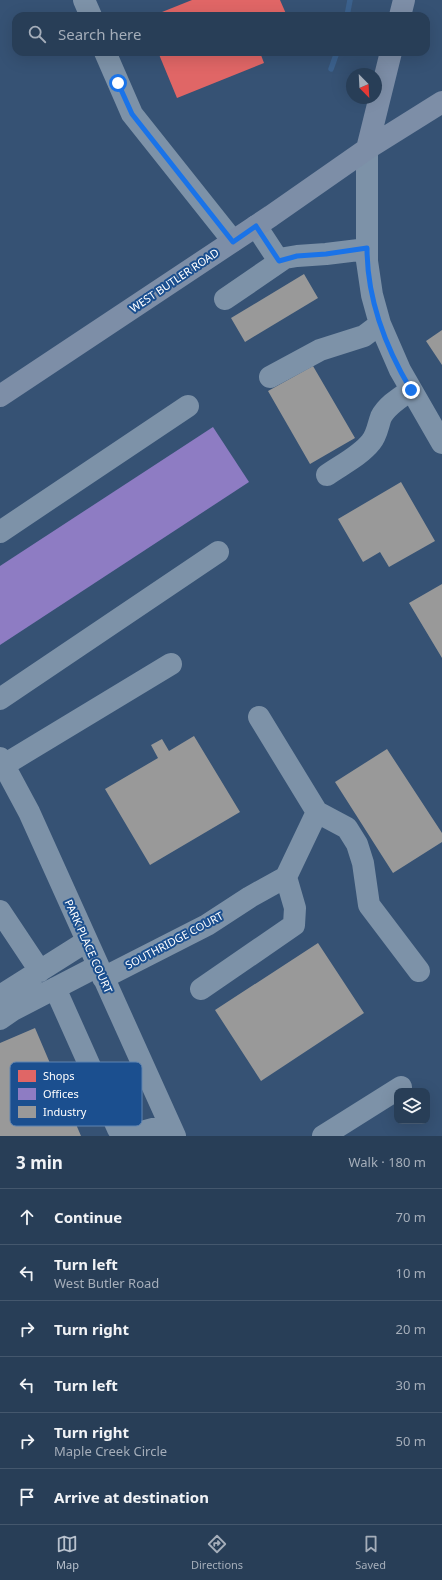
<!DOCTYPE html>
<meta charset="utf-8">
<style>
body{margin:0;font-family:"Noto Sans",sans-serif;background:#344961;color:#f1f3f6}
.controls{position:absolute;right:12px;bottom:12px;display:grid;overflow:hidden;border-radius:8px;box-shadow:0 4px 16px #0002}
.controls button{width:36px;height:36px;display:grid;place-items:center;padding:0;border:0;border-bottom:1px solid #44576d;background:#283e57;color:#f1f3f6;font:20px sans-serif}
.compass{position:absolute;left:346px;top:68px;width:36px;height:36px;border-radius:50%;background:#283e57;box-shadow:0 4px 16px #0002;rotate:156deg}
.stop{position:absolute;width:12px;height:12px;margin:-9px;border:3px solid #1a73e8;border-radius:50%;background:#fff}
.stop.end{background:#1a73e8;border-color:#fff;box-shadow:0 1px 4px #0008}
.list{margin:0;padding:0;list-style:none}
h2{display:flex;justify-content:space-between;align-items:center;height:52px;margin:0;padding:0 16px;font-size:17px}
h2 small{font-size:13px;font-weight:400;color:#a5aeba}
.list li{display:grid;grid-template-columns:26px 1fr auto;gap:12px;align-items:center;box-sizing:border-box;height:56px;padding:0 16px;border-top:1px solid #44576d}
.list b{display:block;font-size:15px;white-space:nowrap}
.list p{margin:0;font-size:13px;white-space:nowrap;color:#a5aeba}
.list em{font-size:13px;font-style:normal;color:#a5aeba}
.icon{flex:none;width:22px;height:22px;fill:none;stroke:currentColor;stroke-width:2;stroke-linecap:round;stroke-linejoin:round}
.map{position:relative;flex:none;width:442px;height:1136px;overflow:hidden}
.search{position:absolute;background:#283e57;box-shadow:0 4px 16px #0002;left:12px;right:12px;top:12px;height:44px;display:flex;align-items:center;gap:10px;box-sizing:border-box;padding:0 14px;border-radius:12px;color:#a5aeba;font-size:15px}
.sheet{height:388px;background:#283e57}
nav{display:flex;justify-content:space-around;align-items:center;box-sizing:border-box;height:56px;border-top:1px solid #44576d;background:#283e57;font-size:11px;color:#a5aeba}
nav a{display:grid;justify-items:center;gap:2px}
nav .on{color:#b9c2ce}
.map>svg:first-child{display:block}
</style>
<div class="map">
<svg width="442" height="1136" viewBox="0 0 442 1136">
<rect width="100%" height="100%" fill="#365274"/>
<path fill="#e06666" d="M192,0H280L287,16H152Z
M158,52H270L261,55L264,63L177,98Z"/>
<path fill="#8e7cc3" d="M213,427L249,482L0,645V566Z"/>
<path fill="#999" d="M304,274L318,298L245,342L231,318Z
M442,330V365L426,341Z
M313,366L355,438L310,464L268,391Z
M401,482L435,541L389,567L380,552L363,562L338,519Z
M442,584V658L409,603Z
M194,736L240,812L150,865L105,789L158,758L151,745L162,739L169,751Z
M387,749L442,833V842L393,873L335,782Z
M318,943L364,1013L261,1081L215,1010Z
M35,1028L81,1136H0V1043Z"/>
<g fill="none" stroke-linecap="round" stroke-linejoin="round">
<path stroke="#3b618d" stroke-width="5.5" d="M347,16L350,0
M331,69L337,52"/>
<path stroke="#7d92a8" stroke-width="22" d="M84,0L91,16
M105,52L132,114L233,241
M367,149V261L372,295L380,324L400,370L442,443
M256,226L279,261
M225,299L285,258L297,256L326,254L367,249
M270,377L320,350L364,336L380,324
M327,475C341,465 360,456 371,442C377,435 378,425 381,417C387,405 401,397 411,390
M0,532L188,406
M0,699L218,552
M259,717L317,812
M0,758L29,812L175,1136
M4,765L171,664
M0,911L40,971
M103,978L207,925L250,897L286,877
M55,988L118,1129C137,1136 150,1130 169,1124
M201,989L294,925L295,908L286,877L317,812L347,828L357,844L363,863L369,905L419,971
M0,996L87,941
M0,1019L13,1010L98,966
M323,1136L401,1087"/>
<path stroke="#7d8ea7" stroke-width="22" d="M400,16L404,0
M367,149L391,52
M0,396L271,216L367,149L442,102"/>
</g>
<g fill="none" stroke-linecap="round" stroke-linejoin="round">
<path stroke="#1a73e8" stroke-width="5" d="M118,83L132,114L233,242L256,226L279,261L297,256L326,254L367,248C367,299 386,348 411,390"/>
</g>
<g text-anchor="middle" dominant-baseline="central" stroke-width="4" stroke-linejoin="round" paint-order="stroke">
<g font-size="11" fill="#fff" stroke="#1b4f8f">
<text transform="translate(174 280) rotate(-34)">WEST BUTLER ROAD</text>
<text transform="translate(174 940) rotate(-28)">SOUTHRIDGE COURT</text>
<text transform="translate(89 946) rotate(66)">PARK PLACE COURT</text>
</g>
</g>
<rect x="10" y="1062" width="132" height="64" rx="6" fill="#1b4f8f" stroke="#5f84b1" stroke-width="1"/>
<rect x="18" y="1070" width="18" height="12" fill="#e06666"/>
<rect x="18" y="1088" width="18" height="12" fill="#8e7cc3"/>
<rect x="18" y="1106" width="18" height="12" fill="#999"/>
<g font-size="11" fill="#fff">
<text x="43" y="1080">Shops</text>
<text x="43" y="1098">Offices</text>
<text x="43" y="1116">Industry</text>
</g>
</svg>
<div class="controls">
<button><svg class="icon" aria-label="layers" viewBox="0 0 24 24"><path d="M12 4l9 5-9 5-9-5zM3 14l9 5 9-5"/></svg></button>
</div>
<svg class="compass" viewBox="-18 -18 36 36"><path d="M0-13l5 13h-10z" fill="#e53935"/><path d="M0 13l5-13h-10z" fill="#a5aeba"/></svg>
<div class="stop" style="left:118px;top:83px"></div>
<div class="stop end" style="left:411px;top:390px"></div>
<div class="search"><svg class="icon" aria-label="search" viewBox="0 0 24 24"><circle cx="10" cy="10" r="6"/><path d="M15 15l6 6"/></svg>Search here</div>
</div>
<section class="sheet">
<h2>3 min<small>Walk · 180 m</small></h2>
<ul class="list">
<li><svg class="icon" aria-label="ahead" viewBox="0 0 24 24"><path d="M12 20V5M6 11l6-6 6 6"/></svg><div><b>Continue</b></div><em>70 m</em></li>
<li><svg class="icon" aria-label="left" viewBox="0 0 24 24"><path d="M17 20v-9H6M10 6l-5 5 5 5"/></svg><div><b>Turn left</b><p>West Butler Road</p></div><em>10 m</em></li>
<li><svg class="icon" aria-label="right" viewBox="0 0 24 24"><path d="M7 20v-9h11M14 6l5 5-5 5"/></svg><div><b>Turn right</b></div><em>20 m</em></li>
<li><svg class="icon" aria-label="left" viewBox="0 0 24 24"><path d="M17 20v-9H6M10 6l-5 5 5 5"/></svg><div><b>Turn left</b></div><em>30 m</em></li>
<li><svg class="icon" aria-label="right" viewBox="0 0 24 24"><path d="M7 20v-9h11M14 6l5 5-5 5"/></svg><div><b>Turn right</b><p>Maple Creek Circle</p></div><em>50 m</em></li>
<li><svg class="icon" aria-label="arrive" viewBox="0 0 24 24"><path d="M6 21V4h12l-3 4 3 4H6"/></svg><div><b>Arrive at destination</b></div></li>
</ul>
</section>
<nav>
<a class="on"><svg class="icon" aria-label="map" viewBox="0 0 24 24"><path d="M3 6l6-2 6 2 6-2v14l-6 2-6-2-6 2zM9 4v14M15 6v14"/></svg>Map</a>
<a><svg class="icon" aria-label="directions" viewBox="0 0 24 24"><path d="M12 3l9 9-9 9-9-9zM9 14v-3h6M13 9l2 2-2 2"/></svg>Directions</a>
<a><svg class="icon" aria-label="saved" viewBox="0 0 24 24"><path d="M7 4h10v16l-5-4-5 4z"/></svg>Saved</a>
</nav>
